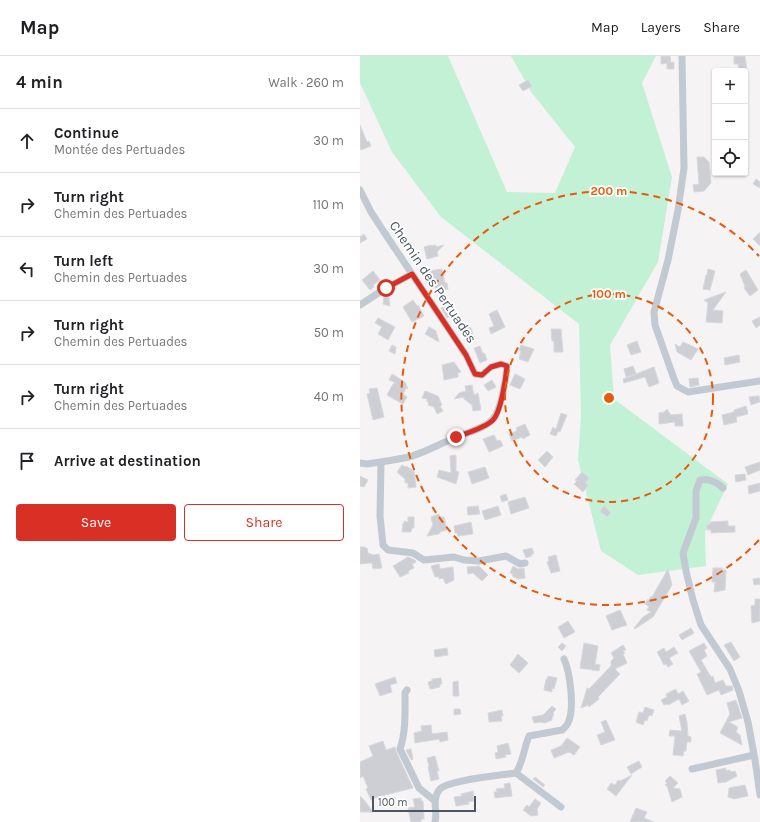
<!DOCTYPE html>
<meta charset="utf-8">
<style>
body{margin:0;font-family:Karla,sans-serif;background:#f6f6f6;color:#202124}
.controls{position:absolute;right:12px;top:12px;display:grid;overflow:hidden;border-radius:4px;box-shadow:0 1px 3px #0004}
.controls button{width:36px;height:36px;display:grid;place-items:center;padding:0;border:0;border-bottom:1px solid #e0e0e0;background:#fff;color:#202124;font:20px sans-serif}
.scale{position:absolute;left:12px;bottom:10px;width:104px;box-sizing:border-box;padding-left:4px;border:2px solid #4a5661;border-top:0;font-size:11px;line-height:14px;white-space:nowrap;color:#4a5661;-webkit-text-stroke:3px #fff;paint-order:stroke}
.stop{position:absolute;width:12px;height:12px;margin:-9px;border:3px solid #d93025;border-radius:50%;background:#fff}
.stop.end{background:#d93025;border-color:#fff;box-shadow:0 1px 4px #0008}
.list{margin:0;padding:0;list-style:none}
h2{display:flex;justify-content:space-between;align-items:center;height:52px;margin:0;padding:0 16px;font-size:17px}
h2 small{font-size:13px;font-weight:400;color:#757577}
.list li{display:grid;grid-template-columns:26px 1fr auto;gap:12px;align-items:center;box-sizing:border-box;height:64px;padding:0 16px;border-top:1px solid #e0e0e0}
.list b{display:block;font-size:15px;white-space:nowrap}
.list p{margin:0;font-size:13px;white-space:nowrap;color:#757577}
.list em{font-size:13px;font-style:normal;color:#757577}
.actions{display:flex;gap:8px;padding:12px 16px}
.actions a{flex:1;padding:9px 0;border:1px solid #d93025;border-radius:4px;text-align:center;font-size:14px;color:#d93025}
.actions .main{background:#d93025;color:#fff}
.icon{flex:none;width:22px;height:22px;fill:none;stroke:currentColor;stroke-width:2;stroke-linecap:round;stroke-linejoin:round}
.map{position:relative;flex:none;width:400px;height:766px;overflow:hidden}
header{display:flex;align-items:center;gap:24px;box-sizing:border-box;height:56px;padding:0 20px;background:#fff;border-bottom:1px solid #e0e0e0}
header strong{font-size:19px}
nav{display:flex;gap:22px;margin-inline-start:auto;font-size:14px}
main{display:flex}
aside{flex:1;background:#fff}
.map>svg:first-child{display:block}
</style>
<header>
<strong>Map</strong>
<nav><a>Map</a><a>Layers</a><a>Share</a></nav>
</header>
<main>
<aside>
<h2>4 min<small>Walk · 260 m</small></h2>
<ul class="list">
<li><svg class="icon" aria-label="ahead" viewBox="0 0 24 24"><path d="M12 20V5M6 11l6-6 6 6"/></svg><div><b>Continue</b><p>Montée des Pertuades</p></div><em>30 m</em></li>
<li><svg class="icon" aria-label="right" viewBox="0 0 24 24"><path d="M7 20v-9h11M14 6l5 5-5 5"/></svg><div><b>Turn right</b><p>Chemin des Pertuades</p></div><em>110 m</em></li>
<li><svg class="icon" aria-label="left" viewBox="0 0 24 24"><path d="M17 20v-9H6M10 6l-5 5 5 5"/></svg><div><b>Turn left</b><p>Chemin des Pertuades</p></div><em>30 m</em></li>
<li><svg class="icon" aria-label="right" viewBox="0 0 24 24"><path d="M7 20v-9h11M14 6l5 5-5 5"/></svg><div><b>Turn right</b><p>Chemin des Pertuades</p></div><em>50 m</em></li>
<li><svg class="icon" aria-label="right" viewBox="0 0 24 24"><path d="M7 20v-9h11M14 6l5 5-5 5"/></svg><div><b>Turn right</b><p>Chemin des Pertuades</p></div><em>40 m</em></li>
<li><svg class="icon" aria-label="arrive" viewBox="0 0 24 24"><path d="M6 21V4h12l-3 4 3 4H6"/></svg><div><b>Arrive at destination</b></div></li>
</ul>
<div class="actions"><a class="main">Save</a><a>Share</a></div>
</aside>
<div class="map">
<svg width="400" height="766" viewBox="0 0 400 766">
<rect width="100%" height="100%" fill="#f5f3f3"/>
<path fill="#c3f1d5" d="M0,0H88L147,136L195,137L215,91L172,37L151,0H296L282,27L312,121L298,206L250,289L254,343L368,428L345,476L346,510L278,519L241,495L218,404L221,360L219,268L81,161L32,96L0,27Z"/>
<path fill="#cdcfd5" stroke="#d7d9de" d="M301,0H310L311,7L314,6V13H307V7L301,8Z
M374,0H385L387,15H379L378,8H374Z
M168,24L172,30L163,35L159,29Z
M0,69L7,86L9,85L11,90L1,94L0,91Z
M337,101H344L349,106L351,127L344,135L334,136L333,129L339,128Z
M396,123L400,126V132L393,128Z
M400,176V190L393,183Z
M4,178L7,183L0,187V181Z
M71,189V190L76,189V191L84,189L77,196L78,200L67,203L64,191Z
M82,213L85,227H87L88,233L81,234V232H73L69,215Z
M348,213L355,215L350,234L343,233L346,219H347Z
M386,214L398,234L390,240L384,232L385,230L380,218Z
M13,215L20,224L13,229L14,231L10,234L2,224Z
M29,236V244L30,250L23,248L24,240Z
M366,236L353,254L363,255L362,267L346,266L348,247L344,244Z
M53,244L57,250L58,249L64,260L52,266L43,251Z
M88,250L89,252L93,250L97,258L87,262L81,252Z
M137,254L145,271L131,278L129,272L134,270L129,258Z
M400,261V269L396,272L392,265Z
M18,262L35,271L28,284L18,278L22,271L15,267Z
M105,267L111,272L114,283L107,285L100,272Z
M69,271L76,275L79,286L65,278Z
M191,273H201L203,296H194V285H192Z
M277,285L281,296L271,299L267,289Z
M323,286L338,293L331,304L317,296L315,288L320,291Z
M32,289L36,291L35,298L29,295Z
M161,289L174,293L168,306L159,303L161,295L159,294Z
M120,290L122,296L125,298L127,304L120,307L114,292Z
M379,299L380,306L365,309L364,302Z
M94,306L101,316L98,317V321L84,324L82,309Z
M273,310L276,318L266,321L264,313Z
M294,311L299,327L289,331L285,321L264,327L263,323Z
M32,318L45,326L48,333L46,332L43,338L47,341L43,348L27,339L33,328L36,327L29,324Z
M155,318L165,323L160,333L150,329Z
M338,322L339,329L330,331L329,323Z
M132,324L136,331L128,335L124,329Z
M112,329L114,339L118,337L121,354L113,355L112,349L104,343V341L94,343L99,337L106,335L105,330Z
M17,332L24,361L13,364L7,338L10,337L9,333Z
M65,335L78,340L82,349L80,350L83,355L77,358L74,351L68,349L69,346H67V343L62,342Z
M396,340H399L400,346L391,349L389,341Z
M386,350L388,358L376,361L377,366L364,369L362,359L374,356V354Z
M307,353L311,359L322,358L323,370H315V366L299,368V357L304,356Z
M201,357L207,359L200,376L198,375L196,380L190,378L193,371L196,373Z
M165,368L170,379L163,383L162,381L152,385L149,378L157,375L156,372Z
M134,379L137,385L140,384L143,390L129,396L123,383Z
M187,395L193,401L185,411L178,404Z
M96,399V415L99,416L96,428L77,421L79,414L91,417L90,400Z
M400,406V414L388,419L385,411Z
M42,409L45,411L46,410L54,415L56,431L48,432V427H45V423L37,416Z
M125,411L129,422L112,428L108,416Z
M222,416L229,422L225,427L228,429L223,436L214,428L217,425L215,424Z
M385,418L386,424L376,426L375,419Z
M0,420L8,424L4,431L0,430Z
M400,427V435L389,438L388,430Z
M146,438L148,444L142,446L140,440Z
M165,441L169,452L151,458L148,446Z
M118,450L120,458L108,459L107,451Z
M138,450L141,459L125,464L122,455Z
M244,450L251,457L247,461L240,455Z
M79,458L80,461H84L87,474L80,476L79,478L67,480L73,469L71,461Z
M48,461H54V472H52L51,476H42L43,467H44V465L48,466Z
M368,465V470H375V476L351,477V474H347V469L350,468V466Z
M111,466L113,478L98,480L97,477H95L94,470Z
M0,491H5V492H7L8,497L13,499L19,498L22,512L13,513L12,507L0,508Z
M172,492L174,498H171L172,500L166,502L163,494Z
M196,499L200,515L191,517L187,506L189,505L188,501Z
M48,501L55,504L56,506L52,508L54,512L48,515L49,517L40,521L33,510Z
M79,508L80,513L93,511L94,524L86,528L83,522L79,523V521H75L71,510Z
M119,510L128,519L122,525L113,517L108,518L107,511Z
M153,510L158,513L164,512L165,522L158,523L152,520L153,518L150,517Z
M353,512H363L362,514H366L365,534L354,536L355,526H352Z
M308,513L312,529L293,561L275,573L274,572L283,561L291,556L287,554L289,550L285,548L288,543L289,544L291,540L292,541Z
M400,522V528L394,529L393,523Z
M395,543H400V565L392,567L391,550L395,549Z
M260,554L267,569L252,574L246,560Z
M208,565L215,576L204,582L198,571Z
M331,572L334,577L322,584L319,579Z
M371,586L380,601L374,605L364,589Z
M202,587L206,590L202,595L198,591Z
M224,587L238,590L235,608L240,609L239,615L220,612Z
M344,587L347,592L344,594L347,600L341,604L351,621L353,620L355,627L363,624L366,630H372L373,634L361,639L359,634L347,639L337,618L341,616L329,595Z
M263,589L266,594L263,595L265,597L263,598L267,607L255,613L260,618L238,641L239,643L229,651L228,649L221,652L227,632L229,633L251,610V605L254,602L251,597Z
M314,591L318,597L309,602L313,608L308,611L306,608L304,609L297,596L304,592L306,596Z
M87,592L88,599L75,601L74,594Z
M158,598L168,607L159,617L150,609Z
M188,620L197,622L194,633L192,632V636L184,634L186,623L187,624Z
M35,621L37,627L30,629L32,636L20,640L15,628Z
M81,622L82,628H80V631L70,633L68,626L72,625V623Z
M98,625L99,640H93V626Z
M316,633L318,638L323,635L329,645L322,649L319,643L308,649L307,648L304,649L301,644L307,641L306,638Z
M376,644L382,662L369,666L378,671L376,676L380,679L382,689L360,677L370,658L367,647Z
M192,650L196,653L193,657L194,658L192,662V664L185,667L181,666L174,667L172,661L183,659Z
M285,651L294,654L292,660L289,659L287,665L285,664L283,669L276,666L279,656L283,657Z
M94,653H100L101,658L94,659Z
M142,654L143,660H141L142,665L129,666L128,657Z
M325,658L327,666L328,680L331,681V686H327L326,695H324L323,700L313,699L315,680H309L310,674L322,675L319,660Z
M246,664L255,684L241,689L237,679L245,676L241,666Z
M71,669L72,678L87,676L88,684L80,686L79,683L55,687L54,677L62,675L61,670Z
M207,682L220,691L214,699L209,696L194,702L191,694L201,690Z
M23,685L26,694L35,691L36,695L53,732L17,741L11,744L6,733L8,732L3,720L0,722V706L13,700L9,690Z
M148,687L151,698L145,699L146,701L136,703L135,697L138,696L137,690Z
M51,693L53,703L51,704L46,694Z
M75,700L79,715H77L79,723L71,725L68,711L69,710L67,702Z
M279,705L282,711L271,718L267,711Z
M366,712V715L370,714V716L375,715L377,720L366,726L358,727L356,714Z
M272,719L256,740L247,733L251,727L255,729L258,724L260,725Z
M310,720L318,727L313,732L320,733L322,741L312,746L307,730L305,729L307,727L305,725Z
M175,721L185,729L183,731L173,723Z
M150,727L152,740L135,742L134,736H137L136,733L145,732L144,728Z
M385,729L388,740L374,743L368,741L369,732Z
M113,735L114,745L108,746L109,748L96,750L94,741L102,740L101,738Z
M0,740L5,745L13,756H0Z
M61,742V745H63L64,763H61V766H51L48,752L55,751L53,743Z
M175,743L181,747L177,753L178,759L171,760L163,754L167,749L169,751Z
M276,752L287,756L284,762L294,766H270Z"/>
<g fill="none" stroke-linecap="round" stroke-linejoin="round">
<path stroke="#c1cad2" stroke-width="7" d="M322,0L324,112L318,154L308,204L294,256L295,269L313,320L317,330L328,336L400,325
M0,134L11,156L26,179L106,299L115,318L122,319L131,311L141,308L147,310C146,323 141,354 133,363C126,372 108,376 97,381C81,387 66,396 49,401C35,404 21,406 7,408L0,407
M0,249L26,232L52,218
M21,406L20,460L23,489L28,494L53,497L64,504L94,501L104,504L119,505L146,500L160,508L165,507
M363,432C355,425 350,423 340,424L336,435V462L323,497L326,515L333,544L341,569L370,613L379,635L388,666L395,704L400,739
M47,634L45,637C45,656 46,676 40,693L59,732L75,745
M332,713L394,699
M156,717C163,706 164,692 169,680L202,674C204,672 207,670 208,667C215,653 210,616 204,603
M75,766C78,756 71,743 80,733C89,724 141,719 156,717L201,751"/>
</g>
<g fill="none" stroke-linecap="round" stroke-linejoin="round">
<path stroke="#d93025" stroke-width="5" d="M26,232L52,218L106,299L115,318L122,319L131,311L141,308L147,310C146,322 141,356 133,364C125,372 107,377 96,381"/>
</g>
<g fill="none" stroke="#e8590c" stroke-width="2" stroke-dasharray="7 5">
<circle cx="249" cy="342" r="104"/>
<path d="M399 484A207 207 0 1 1 399 200"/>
</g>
<g text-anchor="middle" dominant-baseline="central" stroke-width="3.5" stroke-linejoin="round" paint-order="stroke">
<g font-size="14" fill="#4a5661" stroke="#fff">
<text transform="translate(73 226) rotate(56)">Chemin des Pertuades</text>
</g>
</g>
<circle cx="249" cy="342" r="6" fill="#e8590c" stroke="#fff" stroke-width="2"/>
<g font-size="12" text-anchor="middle" font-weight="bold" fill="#e8590c" stroke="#fff" stroke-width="3.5" stroke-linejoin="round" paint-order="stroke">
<text x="249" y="139">200 m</text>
<text x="249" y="242">100 m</text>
</g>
</svg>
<div class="controls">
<button>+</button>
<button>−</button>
<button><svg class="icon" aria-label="locate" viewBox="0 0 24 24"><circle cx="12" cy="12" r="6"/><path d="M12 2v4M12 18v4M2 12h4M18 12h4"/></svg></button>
</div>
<div class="scale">100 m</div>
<div class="stop" style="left:26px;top:232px"></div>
<div class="stop end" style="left:96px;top:381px"></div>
</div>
</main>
